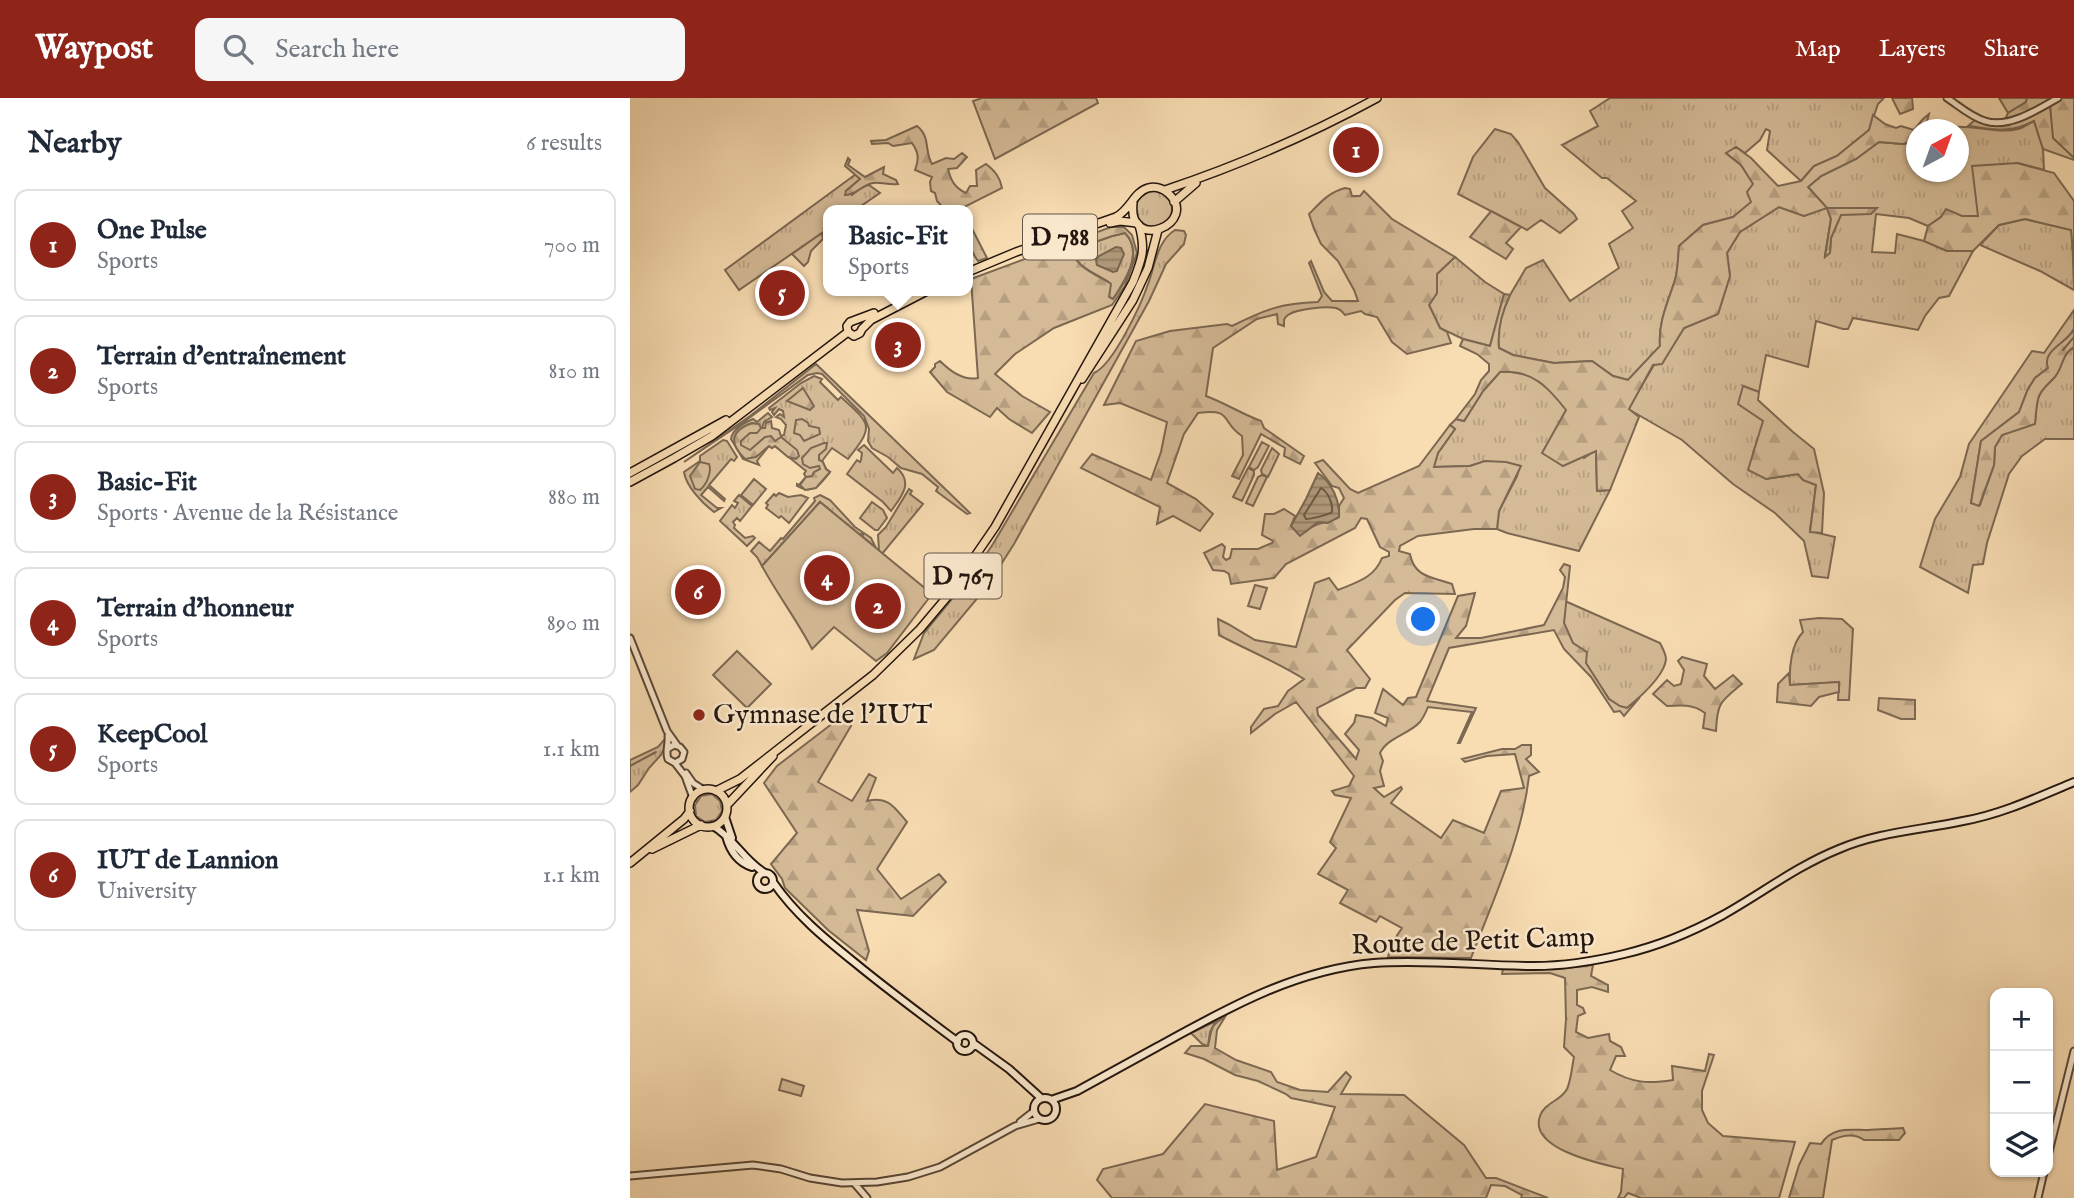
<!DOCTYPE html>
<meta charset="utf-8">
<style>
body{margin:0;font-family:"IM FELL English",serif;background:#f6f6f7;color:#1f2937}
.controls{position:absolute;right:21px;bottom:21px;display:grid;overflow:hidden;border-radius:14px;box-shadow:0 2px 5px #0004}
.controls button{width:63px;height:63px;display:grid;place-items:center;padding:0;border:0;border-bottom:2px solid #e0e1e3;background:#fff;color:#1f2937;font:35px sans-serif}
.compass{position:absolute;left:1276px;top:21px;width:63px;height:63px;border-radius:50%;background:#fff;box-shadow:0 2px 5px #0004;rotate:41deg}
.you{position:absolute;left:794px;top:522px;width:24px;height:24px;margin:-18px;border:5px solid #fff;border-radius:50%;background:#1a73e8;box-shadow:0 0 0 10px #1a73e833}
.badge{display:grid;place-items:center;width:46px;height:46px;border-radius:50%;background:#8f2418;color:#fff;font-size:23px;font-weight:700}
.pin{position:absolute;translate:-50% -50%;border:4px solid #fff;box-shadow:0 2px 7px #0006}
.popup{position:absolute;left:193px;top:107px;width:150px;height:91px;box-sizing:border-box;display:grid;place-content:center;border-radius:14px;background:#fff;filter:drop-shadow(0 2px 5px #0005);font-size:23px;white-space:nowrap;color:#747a83}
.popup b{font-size:26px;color:#1f2937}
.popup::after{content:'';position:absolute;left:50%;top:100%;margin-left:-14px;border:14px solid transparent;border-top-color:#fff}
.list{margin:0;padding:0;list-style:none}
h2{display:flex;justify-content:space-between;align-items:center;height:91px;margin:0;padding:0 28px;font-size:30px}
h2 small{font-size:23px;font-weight:400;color:#747a83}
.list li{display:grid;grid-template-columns:46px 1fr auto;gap:21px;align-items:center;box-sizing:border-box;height:112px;margin:0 14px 14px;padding:0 14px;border:2px solid #e0e1e3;border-radius:14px}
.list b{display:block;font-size:26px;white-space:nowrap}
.list p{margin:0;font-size:23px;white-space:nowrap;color:#747a83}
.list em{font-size:23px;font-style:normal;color:#747a83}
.icon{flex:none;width:38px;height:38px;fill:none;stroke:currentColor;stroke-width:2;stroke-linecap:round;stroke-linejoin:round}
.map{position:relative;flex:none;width:1444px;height:1100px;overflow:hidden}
header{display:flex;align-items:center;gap:42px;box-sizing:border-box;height:98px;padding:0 35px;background:#8f2418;color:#fff}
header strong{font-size:33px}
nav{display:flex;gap:38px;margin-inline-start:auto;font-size:24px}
.search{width:490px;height:63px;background:#f6f6f7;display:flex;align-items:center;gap:18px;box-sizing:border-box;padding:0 24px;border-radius:14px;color:#747a83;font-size:26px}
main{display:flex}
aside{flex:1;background:#fff}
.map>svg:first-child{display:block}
</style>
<header>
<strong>Waypost</strong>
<div class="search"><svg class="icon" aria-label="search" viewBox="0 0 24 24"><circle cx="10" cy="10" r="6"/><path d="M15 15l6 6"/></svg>Search here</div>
<nav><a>Map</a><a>Layers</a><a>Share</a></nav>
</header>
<main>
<aside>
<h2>Nearby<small>6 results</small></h2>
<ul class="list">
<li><span class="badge">1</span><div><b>One Pulse</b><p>Sports</p></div><em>700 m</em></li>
<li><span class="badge">2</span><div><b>Terrain d'entraînement</b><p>Sports</p></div><em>810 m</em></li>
<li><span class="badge">3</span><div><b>Basic-Fit</b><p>Sports · Avenue de la Résistance</p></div><em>880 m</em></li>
<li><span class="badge">4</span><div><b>Terrain d'honneur</b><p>Sports</p></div><em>890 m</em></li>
<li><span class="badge">5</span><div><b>KeepCool</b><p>Sports</p></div><em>1.1 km</em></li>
<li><span class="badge">6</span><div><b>IUT de Lannion</b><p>University</p></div><em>1.1 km</em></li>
</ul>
</aside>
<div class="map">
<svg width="1444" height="1100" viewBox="0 0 1444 1100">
<defs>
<pattern id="grass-tufts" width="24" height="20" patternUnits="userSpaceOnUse" patternTransform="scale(1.75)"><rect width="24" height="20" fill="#d4ba96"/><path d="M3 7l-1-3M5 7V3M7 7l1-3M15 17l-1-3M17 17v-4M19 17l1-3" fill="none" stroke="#b69f80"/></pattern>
<pattern id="forest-firs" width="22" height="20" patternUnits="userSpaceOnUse" patternTransform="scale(1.75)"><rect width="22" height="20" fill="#d4ba96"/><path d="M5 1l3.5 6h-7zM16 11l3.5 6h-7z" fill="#b69f80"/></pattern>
<pattern id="water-rules" width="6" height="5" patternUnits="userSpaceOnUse" patternTransform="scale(1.75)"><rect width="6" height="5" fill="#b0997a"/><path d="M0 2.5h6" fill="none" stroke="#8f7c62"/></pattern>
</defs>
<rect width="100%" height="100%" fill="#f8dcb2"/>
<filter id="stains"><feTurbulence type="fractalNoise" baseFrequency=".00286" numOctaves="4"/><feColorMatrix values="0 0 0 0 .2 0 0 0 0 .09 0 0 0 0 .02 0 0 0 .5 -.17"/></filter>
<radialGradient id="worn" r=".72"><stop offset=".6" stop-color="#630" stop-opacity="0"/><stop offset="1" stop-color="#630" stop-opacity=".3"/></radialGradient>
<path fill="url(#grass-tufts)" stroke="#7c6852" stroke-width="2" fill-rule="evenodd" d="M980,0H1254L1248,6L1239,32L1207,58L1184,68L1171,83L1137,52L1140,33L1136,31L1130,42L1115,55L1106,49L1097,56L1111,67L1124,86L1122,104L1103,119L1073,127L1049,148C1048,159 1048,172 1045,182C1038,204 1028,224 1030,248L998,282L983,278L962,263L924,265L883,257L869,250L868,237L872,215L880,197L896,170L913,162L940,203L989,170L979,146L1003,130L992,113L1006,103L977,80H972L932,47L968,28L960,13Z
M1369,0H1397L1396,4L1378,15Z
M1404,23L1413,51L1414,72L1387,65L1348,118L1311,119L1298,128L1279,120L1246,116L1242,154L1265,155L1267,136L1294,143L1317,153H1343L1319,198L1309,200L1295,218L1288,232L1223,220L1218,231H1213L1186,223L1178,269L1136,257L1129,294L1113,288L1134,323L1123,355L1136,381L1168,376L1173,382L1186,387L1180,433L1205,439L1198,480L1182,478L1174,443L1145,415L1103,386L1052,342L998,311L1024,267L1032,265L1054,230L1088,216L1100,178L1097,155L1110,134L1149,109L1174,118L1196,109L1178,89L1191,78L1226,61L1249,44L1273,46L1286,43V74H1328V32L1323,31V29C1344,27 1367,36 1388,31C1393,30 1399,25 1404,23ZM1197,110L1224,115L1211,116L1201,140L1200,154L1195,157L1201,121Z
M865,31L881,36L888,44L915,90L944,116L947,121L930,135L911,122L897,132L828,96L843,59Z
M226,76L230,81L216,93L222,97L233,88L239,87L250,95L225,112H198V131L109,192L95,172Z
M506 111a18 18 0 1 1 36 0a18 18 0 1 1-36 0Z
M1395,121L1442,132L1444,192L1410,173L1350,147L1369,127Z
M545,132L554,133L556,137L554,146L536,166L519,203L384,446L356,490L304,552L284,561L294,535L344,474L363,446L464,275C483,267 511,207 518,186C525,168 527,143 545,132Z
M495,135C514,154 495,183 483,201L479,199L480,185C469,177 448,170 444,157C457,146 478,138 495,135Z
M825,159L855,184L874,196L860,248L833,241L810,230L799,207L807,195V176Z
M1444,212C1444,218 1444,224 1444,230C1443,237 1424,251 1418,259V270L1405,280L1398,291L1389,314L1351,343L1341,405L1350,407L1364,367L1365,349L1372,337L1405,325C1406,317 1406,306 1409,298C1412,289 1422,284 1426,277C1432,267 1433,255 1444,249V341H1415L1392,358L1379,376L1357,445L1353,466L1343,467L1338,495L1290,469L1305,421L1330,379L1339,346L1402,253L1414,255Z
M186,266L340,415L337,416L306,393L308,389L292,376L271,370L258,359L242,350L238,343L239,331L234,318L192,276L187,275L178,277L115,323L54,364L120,318Z
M870,274H881L900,277L922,294L937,312L954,360L966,352L967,393L980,392L949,453L877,435L867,431L869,413L887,378L890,368L855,363L840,368L803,369L808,355L825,331L820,327L826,321L834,323L853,293Z
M184,278L192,281L190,284L208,302L211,299C242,327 244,328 218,361L202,350L192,363L196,371L200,374C190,387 183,397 167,388V386L169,387L176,379L174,376L176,373L145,348L142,350L139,348L127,363L129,367L113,361L101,341C102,332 114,325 123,321L127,324L138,315L142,319L134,324L132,330H135L136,325L141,323L142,330L149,332L151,338L154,337L156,327L151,321L146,319L150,316L154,319L153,313L149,311L144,317L142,314L145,310L140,312L139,310L171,285Z
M93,342L97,343L107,359L104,363L101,361L79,387L95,401L94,403L78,389L71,397L87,410H91L84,414C72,405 56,388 54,374L70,363V358Z
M632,344L639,348L628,369L624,372L619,369Z
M234,347L263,375L267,370C284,385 271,399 261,413L253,404L217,376L227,362L230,364L231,362L232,355L228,352Z
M642,350L649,356L638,379L632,376L631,372Z
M618,370L624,373V377L612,403L603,399Z
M632,377L637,379L623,408L616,405L628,379Z
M124,381L136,391L123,407L111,397Z
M279,391L282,393L280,396L293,406L252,456L249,453L248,437L256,429Z
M149,395L158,399L171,397L178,400L159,425L151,418L149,420L136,410L138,407L136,405L144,396L146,398Z
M109,397L122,408L110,423L107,420L103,424L105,427L104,430L115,440L123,438L125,440L117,448L90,423L102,407L105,410L108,405L104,403Z
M190,397L200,402L225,429L241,440L246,450L232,438L233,437L231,435L229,436L190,404L132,468L127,459L121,453L129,444L140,453L151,440L153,441L185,403L184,400Z
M242,404L253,412L257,420L248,432H245L230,420Z
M935,503L1030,545C1032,549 1036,556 1036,561C1035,578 1009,600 997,610L990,609L979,601L943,546L934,526Z
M1189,520L1212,521L1223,531L1219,602H1208L1209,584L1160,587C1159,571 1161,546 1173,534L1170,522Z
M35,641V649L31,657L19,670L8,687L0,694V662L28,649Z
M82,696L90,703L92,713L86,722L75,724L66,718L65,707L71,698Z
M586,923L580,934L578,948L572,946L561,935Z"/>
<path fill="url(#forest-firs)" stroke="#7c6852" stroke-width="2" fill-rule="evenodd" d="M352,0H466L468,5L365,61L343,3Z
M1262,0H1282L1283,11L1270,16Z
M1397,0H1444V62L1413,51L1404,23C1380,36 1364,31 1338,28L1346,21L1375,22L1378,15L1396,4Z
M1299,16L1295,31L1286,32V43L1273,46L1249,44L1226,61L1191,78L1178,89L1197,110H1247L1241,116L1211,117L1201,140L1200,155L1195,159L1201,121L1197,110L1174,118L1149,109L1110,134L1097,155L1100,178L1088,216L1054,230L1032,266L1023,267L999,311L1009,319L980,392L967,393L966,353L933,368L912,355L936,312C917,288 903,272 870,274L853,293L834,323L826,321L845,296L851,282L859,273V266L847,256L830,248L833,241L860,248L874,196L880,197C872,214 867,231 869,250L883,257L924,265L962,263L983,278L998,282L1030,248C1028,224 1038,204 1045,182C1048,172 1048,159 1049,148L1073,127L1103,119L1121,104L1117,94L1123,86L1111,67L1096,55L1106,49L1121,60L1148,88L1171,83L1184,68L1207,58L1239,32L1243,17L1255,26L1266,30L1271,28L1284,32L1293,21Z
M287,28C301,39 294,53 302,66L316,60L324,61L332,55L337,59L327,70L318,71C321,83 325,90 336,95L340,88H347L346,72L356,66C365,73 370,79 372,90L332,110V112L327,111L315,112L307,103L305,95L301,93L300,84L302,79L285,72C289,61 289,55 282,45L263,48L258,45L242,46L241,43L256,42Z
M218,60L220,62L218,67L235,79L254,69L253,76L266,82L268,86C259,87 251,84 243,85C232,87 226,97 215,97L216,93L230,81L215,68Z
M1387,65L1424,75L1444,103V164L1441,132L1395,121L1369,127L1343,153H1317L1294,143L1298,128L1311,119L1316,111L1332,118H1348L1342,68Z
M715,90L720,91L722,98H730L734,93L762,121L825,159L807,176V195L799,207L810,230L817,234L821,245L777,256L762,244L747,219L735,216L731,213L715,217C711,213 712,212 706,210C696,208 666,211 658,217C653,221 654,222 654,228L648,226L647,216L627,221L583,250L576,298C595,305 612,316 631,323L634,330L674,358L670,366L654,358L655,350L631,336L609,381L602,378L613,357L612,338C590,324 604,310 568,315L554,336L537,385L566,401L583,416L570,433L543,418L527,426L530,409L451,370L462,356L521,382L531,354L537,324L490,305L474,307L506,243L540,233L597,226L602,228C634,212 651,205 688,204L692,198L679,165L681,163L694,194L702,203H728L724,192L708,163L691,146L684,131L679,116C690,105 699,94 715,90Z
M861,113L891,129L876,145L883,151L876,161L840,139Z
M338,123L357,160L348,163C337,148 338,141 338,123Z
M481,129H494L502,137L507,155L495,188L482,207L424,230L385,256L365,276L392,298L420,314L402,335L379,321L367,310L360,319L317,294L300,274L305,269V266L310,263C320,273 334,283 348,280L341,181ZM495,135C514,154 496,184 483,201L479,199L481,186C469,178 448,170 444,157C457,146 478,138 495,135Z
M192,135L193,141L181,153L178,164L174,168L162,156Z
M1444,231V249C1431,256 1433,272 1423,281C1418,286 1412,291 1409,298C1406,306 1406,317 1405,326L1372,337L1365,349L1364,367L1349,408L1341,405L1351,343L1389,314L1398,291L1405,280L1418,270C1411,252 1438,245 1444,231Z
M1113,288L1129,294L1128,302L1163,334L1184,351L1194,395L1192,435L1180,434L1186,387L1173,382L1168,376L1136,381L1118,372L1133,323L1108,306Z
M173,290L184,308L180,312L157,303Z
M172,321L178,325L179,328L189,330L190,336L174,343L170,337L164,335L166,322Z
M122,325L129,326L131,330L127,335H120L111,343V347L120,352L135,339L141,338L145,343L151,339L167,352L169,358L166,361L158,359L145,348L142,350L139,348L126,359L115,361C99,345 100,333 122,325Z
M820,327L825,331L808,355L804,369L840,368L855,363L876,364L891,368L869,413L867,431H844L788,438L770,448L769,453L780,456C784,479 802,479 822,486L825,496L775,495L765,502L717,552L740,581L735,590H726L687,610L688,617L726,661L729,652L715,636L724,625L726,617L742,620L756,628L758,620L745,615L753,591L773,607L778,600L786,599L828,498L845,495L836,528L826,540H851L914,527L933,490L935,479L930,472L934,466L940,468L934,525L943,545L957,554L956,565L979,601L990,608L997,610L1010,599L994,618L990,613L984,614L961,579L934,551L924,532L819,550L797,603L846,610L830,645H828L842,614L798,609C796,614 793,620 790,624C778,637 758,639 750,655L753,663L750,673L754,688L744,690L754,699L771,689L772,691L761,705L811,740L823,722L854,735L871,693L894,690L885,656L857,658L835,664L832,661L872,651H885L892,647H901V657L896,661L909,674L899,678C892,741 863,802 841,860L758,859L762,845L772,830L750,818L746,824L710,805L718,792L688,776L706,750L700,744L721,700L705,697L702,693L719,688L724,678L666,604L645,616L621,635V629L634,611L648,608L658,593L674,581C647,564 617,552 589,537L588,521L598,526L625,542L666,549L685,485L699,480L708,492C727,484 744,480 752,460L759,458V454L750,449L737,421L731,420L725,430L656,466L644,480L601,486L599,476L594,473L583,472L574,455L592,446L595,449L593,459L596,462L600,460L602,451H628L642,445L643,443L632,437L635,416H644L654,411L665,418L661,428L675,434C687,423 696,426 709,419V408L714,400L709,390L702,388L685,365L693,362L720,391L728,395L789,368Z
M194,345H197L196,351L189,357V362L193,364L196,371L200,374L186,390L175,392L170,387L176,379L182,378L184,374L190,371L189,368L180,370L173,366L172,360L181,350Z
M70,364L79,366C82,374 77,386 70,392L65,391L60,378Z
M1052,559L1077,566L1074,578L1085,591L1103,577L1112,586C1090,604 1087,605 1086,633L1073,630L1075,615C1063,606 1051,607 1037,608L1023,596L1037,582L1044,588L1051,586L1054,572L1048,563Z
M1159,575L1160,587L1209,584V594L1189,599L1181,608L1147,604L1148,586Z
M1249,600L1285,602V621H1271L1248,612Z
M216,615L221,628L188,684L222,703L239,676L246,680L237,703C259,698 264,709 277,724L247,771L271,801L309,776L316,784L283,818L227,812L239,853L236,862L198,832L155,790L152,781L141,766L167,735L134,685L147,668Z
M963,867L961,878L978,887V894L962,889L947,892V907L953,910L955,915L948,918L946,934L958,940L979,936L980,943L991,949L995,958H986L980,972C1002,985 1018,986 1043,982L1042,968L1075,973L1079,956L1084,957L1072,993V1012L1078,1025L1093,1038L1165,1044L1149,1100H1011L998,1095L994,1100H988L991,1094L993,1071C971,1066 898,1051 910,1018C915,1004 931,1003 937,991C941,982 942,969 944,959L934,949L936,921L935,880L920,875L872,876L873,871H928Z
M595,919L587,932L585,950L606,962L641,974L647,984L670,992L698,994L716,974L721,979L711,996L774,997L834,1047L856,1080H866L918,1100H891L892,1097L875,1088L861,1087L856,1100H482L467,1082L473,1071L533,1056L575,1006L644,1023L647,1072L686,1059L705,1009L661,1000L656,996L628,983L605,977L574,961L555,955L561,948H578C582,933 579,927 595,919Z
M1273,1030L1275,1035L1269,1042H1234C1225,1035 1213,1037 1202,1042L1193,1100H1159L1169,1067L1180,1045L1191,1046C1203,1028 1220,1032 1238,1032C1250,1031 1262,1031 1273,1030Z"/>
<path fill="#d4ba96" stroke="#7c6852" stroke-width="2" d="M190,404L302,496L257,555L246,563L204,529L182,551C167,522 147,496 132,468Z
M625,487L637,490L630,511L618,508Z
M107,553L141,586L117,610L83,577Z
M152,981L174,988L171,998L149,992Z"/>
<path fill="url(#water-rules)" stroke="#78654f" stroke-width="2" d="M486,149L491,150L494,156L487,173L483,174L467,167L466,162L469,158Z
M688,375C702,385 710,402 709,419L698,425L688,424L670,438L661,428L676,401Z"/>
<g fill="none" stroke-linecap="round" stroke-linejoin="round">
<path stroke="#6a5844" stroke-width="2" d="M691,390C698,394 703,405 702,414C698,417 681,421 676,421L674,417Z"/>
<path stroke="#78654f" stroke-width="2" d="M1420,7L1423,40L1444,60
M1433,252L1444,239
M0,668L26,654"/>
<g stroke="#594837" stroke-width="9">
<path id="tertiary" d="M1317,0C1329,8 1341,19 1355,23C1378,31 1409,11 1428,0
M0,540L37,633L47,647
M38,638C39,646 35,654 38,661L45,665L52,661L54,654L50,649L44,647L39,650
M45,665L55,678L63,700
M56,675L63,685L74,692
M390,1024L404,1013
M1418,1058L1444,953
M0,1078L123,1067L151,1071L180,1080L212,1085L247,1084L278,1079L310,1069L385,1028L409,1021
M225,1086L237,1100
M1408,1100L1414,1074"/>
</g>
<g stroke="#24160e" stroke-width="10">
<path id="secondary" d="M95,719L102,740
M83,728C104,740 114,763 135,775
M96,738C100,753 107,764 122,769
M127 783a8 8 0 1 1 16 0a8 8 0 1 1-16 0Z
M143,784C165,816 194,840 224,864C258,892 293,918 328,944
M327 945a8 8 0 1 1 16 0a8 8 0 1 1-16 0Z
M343,945L379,971L411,1000
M404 1011a11 11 0 1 1 22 0a11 11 0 1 1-22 0Z
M421,1002L447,993C474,978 500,964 527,949C596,911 664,872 744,865C797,861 850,868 904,868C934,868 965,863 994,856C1028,848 1062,834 1093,817C1132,795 1167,768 1209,751C1249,734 1291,732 1333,723C1372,716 1408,699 1444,684"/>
</g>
<g stroke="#24160e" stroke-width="10">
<path id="primary" d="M535,92C607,68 679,37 747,0
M544,104L566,85
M480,125L490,123L507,125
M338,174L386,154L486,119C500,112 504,94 518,90C525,88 532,90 538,95C571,125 497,156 503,105
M218,234L224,238L230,235L232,231L241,222L297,193
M218,234L217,228L220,224L244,215
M452,281L503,202L518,170L528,132
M0,375L96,322
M0,384L44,360L82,338L218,234
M59 710a19 19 0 1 1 38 0a19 19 0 1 1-38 0Z
M86,693L110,681L243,577L290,531L317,499L365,429L503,184C512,161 516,152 509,127
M97,707L143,658
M22,751L71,727
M0,765L54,721L60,713"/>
</g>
<use href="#tertiary" stroke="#fae8cd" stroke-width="5"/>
<use href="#secondary" stroke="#fae8cd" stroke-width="6"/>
<use href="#primary" stroke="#f8dcb2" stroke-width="7"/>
</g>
<circle fill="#8f2418" stroke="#fae8cd" stroke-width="2.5" cx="69" cy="617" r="7"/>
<g text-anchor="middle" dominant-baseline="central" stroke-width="5" stroke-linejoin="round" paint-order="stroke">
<g fill="#fae8cd" stroke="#645547" stroke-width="2">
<rect x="393" y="116.5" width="74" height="45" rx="5"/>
<rect x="294.5" y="455.5" width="77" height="45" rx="5"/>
</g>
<g font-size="26" font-weight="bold" fill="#24160e">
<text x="430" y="139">D 788</text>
<text x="333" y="478">D 767</text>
</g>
<g font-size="28" fill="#24160e" stroke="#fae8cd" text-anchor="start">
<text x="83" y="617">Gymnase de l'IUT</text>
</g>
<g font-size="28" fill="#24160e" stroke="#fae8cd">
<text transform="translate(843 844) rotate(-2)">Route de Petit Camp</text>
</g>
</g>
<rect width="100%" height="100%" filter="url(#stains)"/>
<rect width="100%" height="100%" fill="url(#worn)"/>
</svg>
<div class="controls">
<button>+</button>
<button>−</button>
<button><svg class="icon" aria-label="layers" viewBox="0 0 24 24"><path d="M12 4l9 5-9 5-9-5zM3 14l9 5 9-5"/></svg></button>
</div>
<svg class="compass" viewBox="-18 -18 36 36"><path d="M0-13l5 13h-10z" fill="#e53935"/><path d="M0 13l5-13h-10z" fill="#747a83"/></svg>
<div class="you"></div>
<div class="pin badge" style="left:726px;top:52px">1</div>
<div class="pin badge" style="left:248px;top:508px">2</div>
<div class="pin badge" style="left:268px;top:247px">3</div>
<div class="popup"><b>Basic-Fit</b>Sports</div>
<div class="pin badge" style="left:197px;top:480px">4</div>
<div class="pin badge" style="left:152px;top:195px">5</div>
<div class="pin badge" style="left:68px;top:494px">6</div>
</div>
</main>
